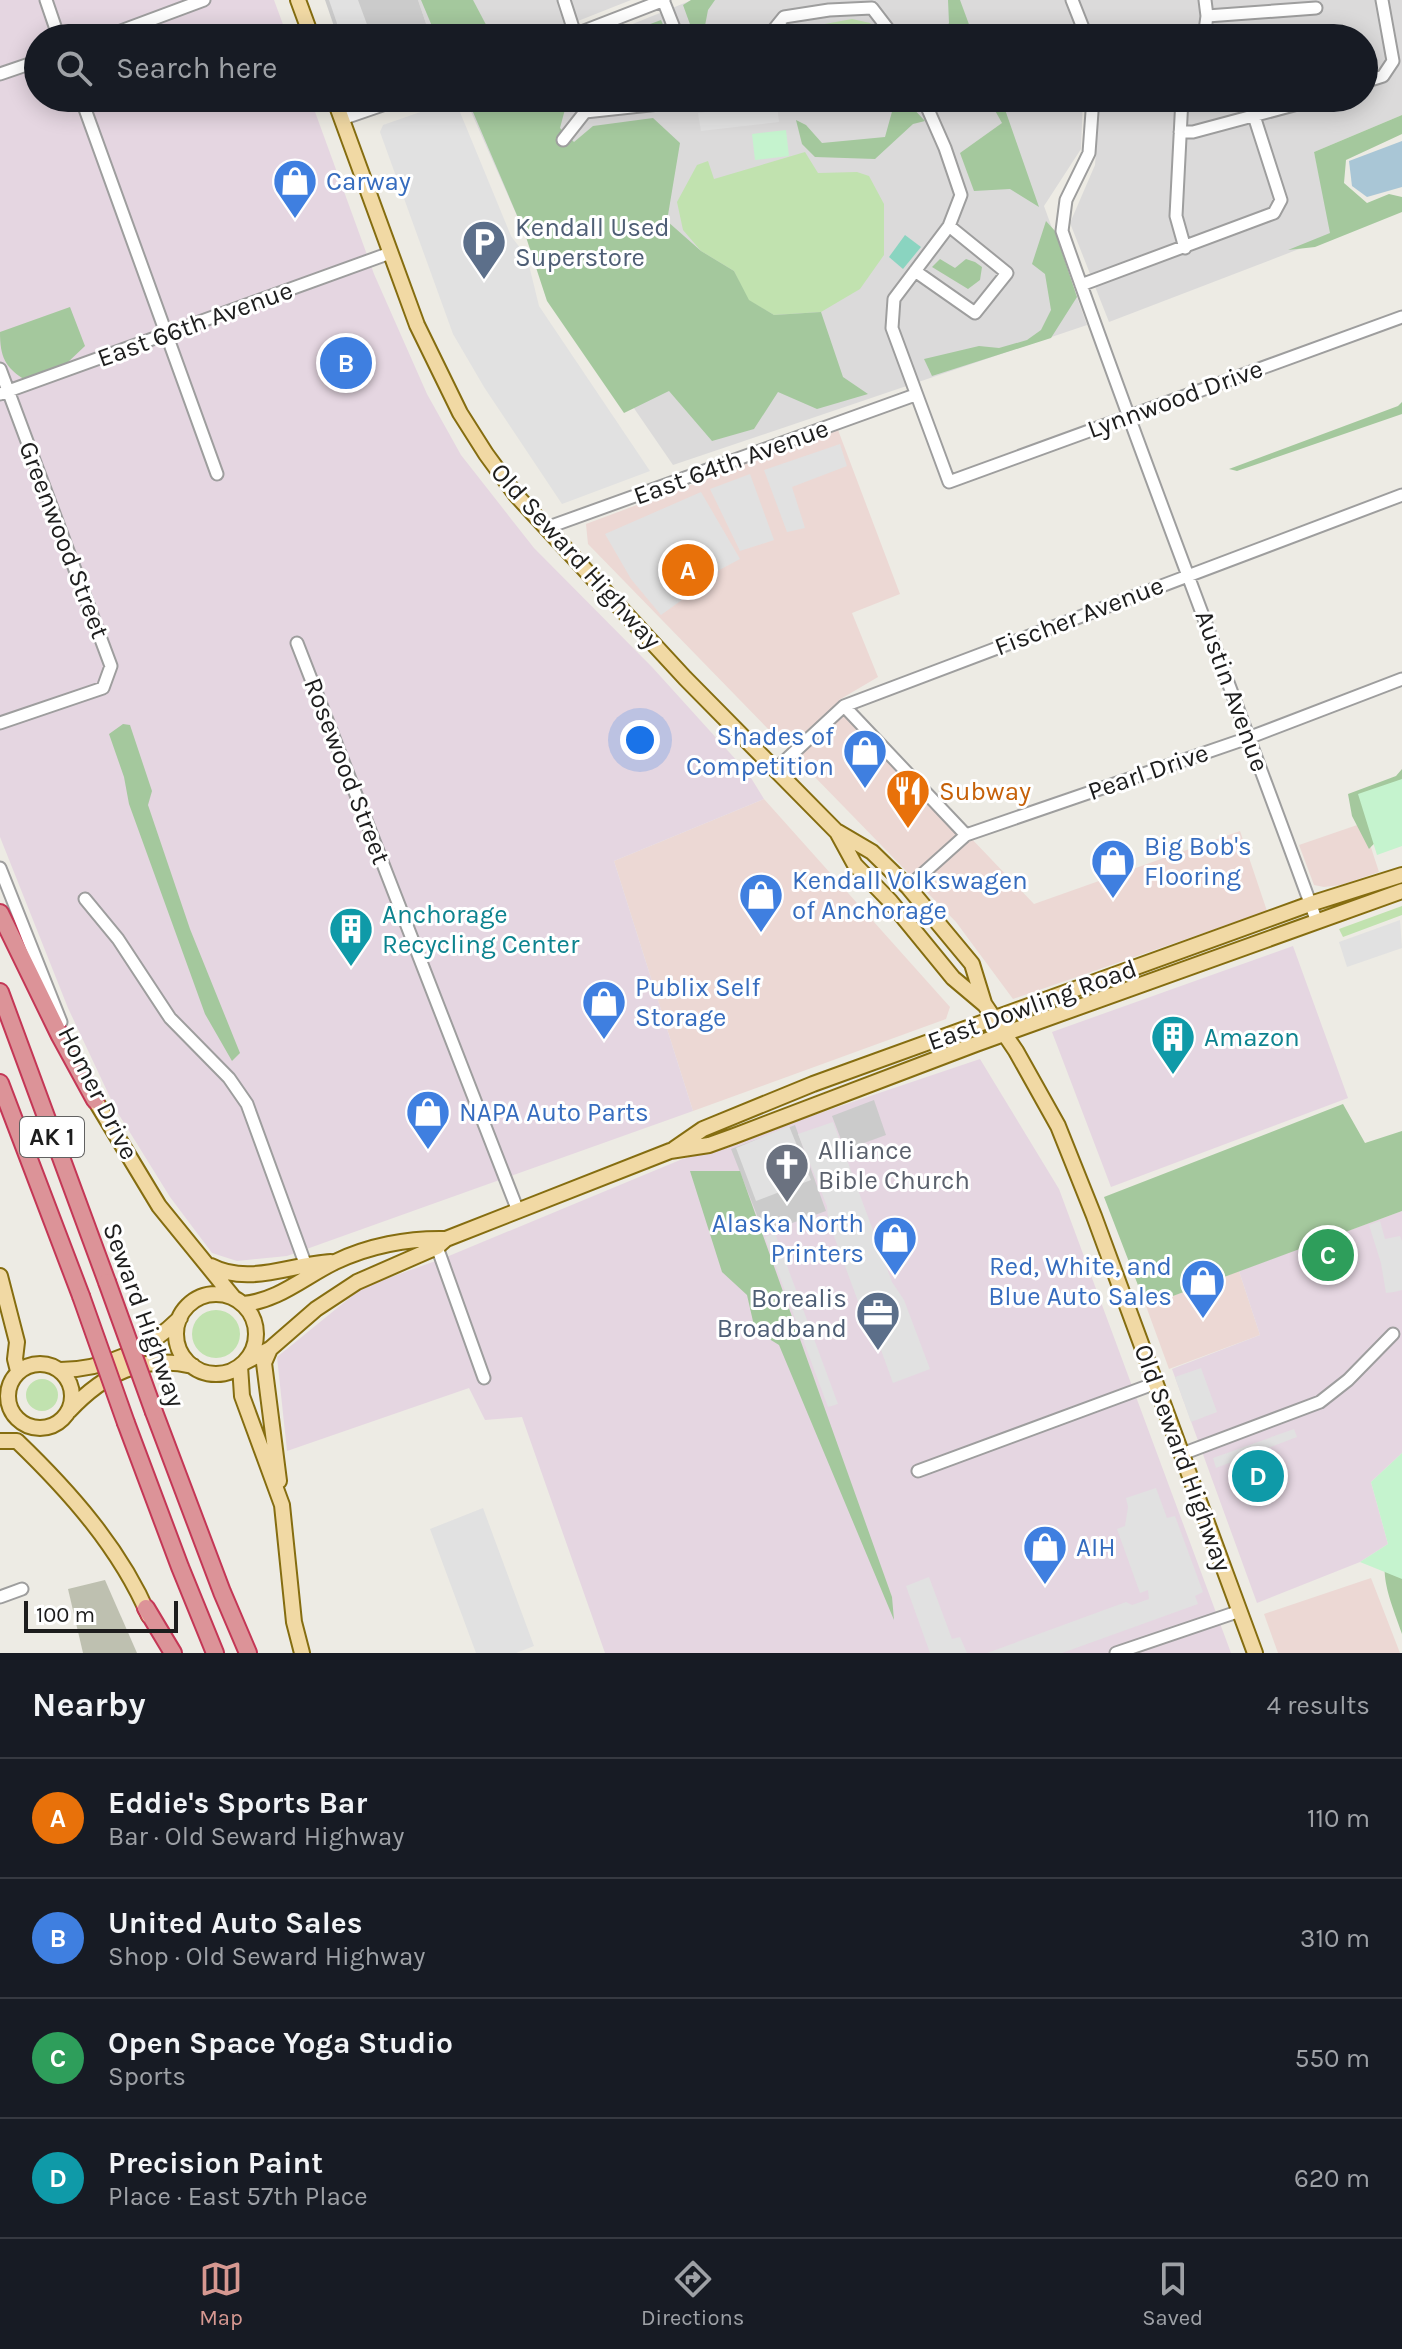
<!DOCTYPE html>
<meta charset="utf-8">
<style>
body{margin:0;font-family:Karla,sans-serif;background:#20242c;color:#f1f3f6}
.scale{position:absolute;left:24px;bottom:20px;width:154px;box-sizing:border-box;padding-left:8px;border:4px solid #1d1d1d;border-top:0;font-size:22px;line-height:28px;white-space:nowrap;color:#1d1d1d;-webkit-text-stroke:6px #fff;paint-order:stroke}
.you{position:absolute;left:640px;top:740px;width:28px;height:28px;margin:-20px;border:6px solid #fff;border-radius:50%;background:#1a73e8;box-shadow:0 0 0 12px #1a73e833}
.badge{display:grid;place-items:center;width:52px;height:52px;border-radius:50%;background:#d69891;color:#fff;font-size:26px;font-weight:700}
.pin{position:absolute;translate:-50% -50%;border:4px solid #fff;box-shadow:0 2px 8px #0006}
.list{margin:0;padding:0;list-style:none}
h2{display:flex;justify-content:space-between;align-items:center;height:104px;margin:0;padding:0 32px;font-size:34px}
h2 small{font-size:26px;font-weight:400;color:#9ea1a6}
.list li{display:grid;grid-template-columns:52px 1fr auto;gap:24px;align-items:center;box-sizing:border-box;height:120px;padding:0 32px;border-top:2px solid #363941}
.list b{display:block;font-size:30px;white-space:nowrap}
.list p{margin:0;font-size:26px;white-space:nowrap;color:#9ea1a6}
.list em{font-size:26px;font-style:normal;color:#9ea1a6}
.icon{flex:none;width:44px;height:44px;fill:none;stroke:currentColor;stroke-width:2;stroke-linecap:round;stroke-linejoin:round}
.map{position:relative;flex:none;width:1402px;height:1653px;overflow:hidden}
.search{position:absolute;background:#171b24;box-shadow:0 4px 20px #0003;left:24px;right:24px;top:24px;height:88px;display:flex;align-items:center;gap:20px;box-sizing:border-box;padding:0 28px;border-radius:44px;color:#9ea1a6;font-size:30px}
.sheet{height:584px;background:#171b24}
nav{display:flex;justify-content:space-around;align-items:center;box-sizing:border-box;height:112px;border-top:2px solid #363941;background:#171b24;font-size:22px;color:#9ea1a6}
nav a{display:grid;justify-items:center;gap:4px}
nav .on{color:#d69891}
.map>svg:first-child{display:block}
</style>
<div class="map">
<svg width="1402" height="1653" viewBox="0 0 1402 1653">
<rect width="100%" height="100%" fill="#edebe4"/>
<path fill="#dbdada" d="M418,0H631L535,38H431Z
M692,0H1402V115L1314,152L1333,236L1109,322L1070,223L1095,165L1100,98H1364V38H598Z
M465,98H1083L1081,149L1044,206L1087,325L673,465L552,289L525,234Z"/>
<path fill="#ecd8d4" d="M838,430L900,594L852,613L878,677L839,700L1034,904L1240,831L1267,911L1013,999L956,922L588,544L586,524Z
M764,799L950,1007L946,1019L693,1111L614,861Z
M1363,823L1379,872L1341,885L1324,887L1314,885L1299,845Z
M1239,1271L1260,1335L1169,1369L1146,1306Z
M1371,1578L1400,1653H1278L1264,1614Z"/>
<path fill="#e5d6e1" d="M0,0H274L288,38H38V98H310L374,274L427,394L461,455L534,548L652,667L748,773L764,799L614,861L693,1111L287,1256L237,1261L212,1253L170,1197L116,1110L68,1008L0,837Z
M1293,946L1348,1098L1111,1187L1052,1032Z
M980,1059L1059,1189L1231,1653H605L522,1417L485,1420L469,1388L287,1451L277,1357L363,1287L444,1258L680,1160Z
M1402,1211V1453L1371,1482L1388,1544L1360,1562L1257,1603L1172,1369L1260,1335L1239,1271Z"/>
<path fill="#cbcbcb" d="M325,0H418L431,38H338Z
M874,1100L886,1135L845,1150L832,1116Z
M795,1125L826,1211L764,1233L731,1149Z"/>
<path fill="#bec0b0" d="M105,1580L137,1653H83L68,1589Z"/>
<path fill="#c1e2af" d="M852,19L870,23L885,38H784L803,28Z
M805,152L818,173L857,172L869,176L884,204V255L860,289L821,312L774,315L748,300L734,271L701,251L683,230L677,202L697,165L708,161L714,179Z
M1402,906V915L1343,937L1339,929Z
M192 1334a24 24 0 1 1 48 0a24 24 0 1 1-48 0Z
M26 1395a16 16 0 1 1 32 0a16 16 0 1 1-32 0Z"/>
<path fill="#a4c89d" d="M421,0H473L493,38H437Z
M691,0H715L708,10L703,36L705,38H695L683,5Z
M948,0H960L974,38H940L949,23Z
M661,20L669,38H613Z
M467,98H568L560,128L574,142L593,126L653,118L680,143L667,221L701,251L734,271L749,300L774,315L821,312L843,377L868,394L817,409L778,392L754,429L712,441L669,391L624,413L547,301L525,234Z
M988,98H1001L1039,207L1010,189L974,191L960,153L1002,123Z
M909,104L925,121L913,124L875,159L815,157L802,144L796,120L806,125L822,143L885,137L893,108Z
M1402,115V134L1346,160L1344,183L1367,203L1389,194L1402,197V212L1315,247L1288,250L1330,233L1314,152Z
M1046,221L1055,231L1077,297L1051,338L932,376L924,359L979,346L999,348L1027,340L1041,330L1051,310L1045,274L1032,264Z
M940,259L955,268L966,259L975,262L982,267L980,280L968,289L932,267Z
M70,307L85,346L66,364L25,380C5,367 0,357 0,332Z
M1402,402V414L1237,471L1229,469L1398,406Z
M123,724L130,725L152,791L148,805L190,929L240,1053L232,1061L205,1014L129,804L124,777L109,734Z
M1402,769C1402,817 1402,817 1369,849L1352,816L1348,794L1396,776Z
M1343,1104L1365,1143L1402,1131V1211L1146,1306L1104,1197Z
M690,1171H740L892,1597L894,1620L779,1345L755,1330L747,1295L722,1272Z
M1402,1512V1634C1384,1583 1374,1564 1402,1512Z"/>
<path fill="#c5f3ce" d="M786,130L789,156L755,160L752,134Z
M1402,779V846L1377,855L1358,794Z
M1402,1453V1579L1360,1562L1388,1544L1371,1482Z"/>
<path fill="#8ad4c0" d="M905,235L921,247L903,269L889,257Z"/>
<path fill="#e1e1e1" d="M329,0H358L372,38H342Z
M455,100L511,236L527,257L539,306L650,471L562,504L484,387L453,334L380,132L383,125Z
M777,105L779,122L701,131L698,113Z
M840,444L847,466L792,487L805,528L787,532L764,470Z
M750,474L774,540L740,551L710,489Z
M701,492L740,559L708,576L693,550L669,564L686,597L661,615L631,579L605,534Z
M1400,920L1402,948L1347,967L1339,942Z
M833,1122L892,1282L904,1300L930,1369L893,1383L864,1303L859,1304L828,1220L827,1206L798,1134Z
M789,1126L811,1180L756,1201L736,1148Z
M1380,1221L1385,1239L1400,1236L1402,1241V1290L1394,1292L1386,1293L1381,1263L1369,1225Z
M775,1233L838,1404L828,1407L765,1237Z
M1201,1368L1217,1412L1191,1422L1175,1377Z
M1294,1429L1297,1437L1216,1468L1213,1458Z
M1156,1488L1167,1518L1175,1516L1203,1592L1195,1596L1198,1604L1062,1653H987L1126,1602L1132,1605L1149,1599L1148,1590L1140,1593L1117,1529L1125,1526L1128,1507L1126,1498Z
M483,1508L534,1646L516,1653H476L430,1529Z
M929,1577L952,1639L960,1637L967,1653H930L906,1586Z"/>
<path fill="#a9c6d6" d="M1402,141V187L1367,197L1352,186L1349,161Z"/>
<g fill="none" stroke-linecap="round" stroke-linejoin="round">
<g stroke="#9e9e9e" stroke-width="15">
<path id="minor" d="M46,0L59,38
M564,0L575,34
M663,0L678,38
M1072,0L1087,38
M1207,16L1316,8
M102,38L204,0
M566,38L664,0
M767,38L784,17L829,10L872,8L895,38
M1204,38L1207,16L1205,0
M0,74L38,61
M1364,82L1383,76L1393,61L1382,0
M81,98L217,474
M579,98L585,112
M923,98L945,148L961,195L949,226L894,299L892,328L949,482L1402,317
M1093,98L1089,153L1066,200L1062,231C1143,463 1233,691 1317,922
M1182,98L1176,216L1185,248
M585,112L715,98
M342,119L403,98
M1180,132H1193L1320,98
M563,140L585,112
M915,271L975,313L1007,273L949,226
M1081,285L1274,213L1281,200L1254,116
M0,369L111,666L103,688L0,723
M0,394L390,253
M546,528L915,395
M297,643L518,1211
M844,706L966,835
M776,769L844,706L1402,495
M0,868L61,1022
M908,887L966,835L1248,738L1402,679
M85,899L118,939L170,1018L229,1078L247,1104L305,1263
M437,1247L484,1378
M1182,1454L1320,1402L1348,1380L1393,1334
M918,1471L1156,1383
M0,1597L22,1589
M1116,1653L1240,1611"/>
</g>
<g stroke="#856d10" stroke-width="18">
<path id="major" d="M298,0L312,38
M334,98L417,325L460,413L486,454L516,495L685,678L837,832L855,865L890,901L953,978L985,1005L1016,1051L1058,1126L1094,1216L1255,1653
M838,832L872,852L908,887L972,964L984,1003
M95,1100L159,1206L233,1297
M674,1149L703,1129L813,1084L1310,904L1402,875
M211,1266C249,1286 291,1264 331,1262
M0,1276L17,1342L15,1359L18,1371
M176 1334a40 40 0 1 1 80 0a40 40 0 1 1-80 0Z
M243,1304C278,1301 304,1277 335,1262C368,1246 408,1238 446,1239
M270,1349L264,1363L279,1481
M245,1362L270,1349L316,1309L357,1282L437,1247L446,1239L670,1151L709,1145L734,1136L976,1044L1402,891
M8 1396a32 32 0 1 1 64 0a32 32 0 1 1-64 0Z
M240,1366L242,1396L282,1505L294,1622L302,1653
M60,1370C104,1370 149,1349 180,1318
M69,1411C104,1374 142,1354 193,1366
M0,1441H17C69,1491 120,1548 149,1616"/>
</g>
<g stroke="#c43756" stroke-width="20">
<path id="highway" d="M0,913L60,1036L95,1100
M0,992L107,1282
M0,1083L81,1296
M154,1412L222,1592L248,1653
M126,1423L180,1567L215,1653
M146,1608L173,1653"/>
</g>
<use href="#minor" stroke="#fff" stroke-width="11"/>
<use href="#major" stroke="#f1d9a4" stroke-width="14"/>
<use href="#highway" stroke="#dc9398" stroke-width="16"/>
<g stroke="#c43756" stroke-width="20" stroke-linecap="butt">
<path id="highway-bridge" d="M107,1282L154,1412
M81,1296L126,1423"/>
</g>
<use href="#highway-bridge" stroke="#dc9398" stroke-width="16"/>
</g>
<defs>
<g id="shop-pin" transform="scale(2.3)"><path d="M0 17L-7.5 6A9.5 9.5 0 1 1 7.5 6Z" fill="#3f7fe0" stroke="#fff"/><path d="M-5-2.5h2.3a2.7 3.5 0 0 1 5.4 0H5L5.5 6h-11ZM-1.5-2.5h3a1.5 2.3 0 0 0-3 0Z" fill="#fff"/></g>
<g id="parking-pin" transform="scale(2.3)"><path d="M0 17L-7.5 6A9.5 9.5 0 1 1 7.5 6Z" fill="#5c6f8a" stroke="#fff"/><path d="M-3.5-5.5H1a3.5 3.5 0 0 1 0 7H-1V5.5H-3.5ZM-1-3.4V-.6H.8a1.4 1.4 0 0 0 0-2.8Z" fill="#fff"/></g>
<g id="restaurant-pin" transform="scale(2.3)"><path d="M0 17L-7.5 6A9.5 9.5 0 1 1 7.5 6Z" fill="#e8710a" stroke="#fff"/><path d="M-5-6h1v4h1v-4h1v4h1v-4h1v5L-1.5 .5V6h-2V.5L-5-1ZM5-6V6H3V1.5H1.5Q1.5-4 5-6Z" fill="#fff"/></g>
<g id="building-pin" transform="scale(2.3)"><path d="M0 17L-7.5 6A9.5 9.5 0 1 1 7.5 6Z" fill="#0f9aa8" stroke="#fff"/><path d="M-4-6H4V6H1V3H-1V6H-4ZM-2.5-4.3h1.7v1.8h-1.7ZM.8-4.3h1.7v1.8H.8ZM-2.5-1h1.7V.8h-1.7ZM.8-1h1.7V.8H.8Z" fill="#fff"/></g>
<g id="church-pin" transform="scale(2.3)"><path d="M0 17L-7.5 6A9.5 9.5 0 1 1 7.5 6Z" fill="#6b7280" stroke="#fff"/><path d="M-1.2-6h2.4v3.5h3.3v2.4h-3.3V6h-2.4V-.1h-3.3v-2.4h3.3Z" fill="#fff"/></g>
<g id="office-pin" transform="scale(2.3)"><path d="M0 17L-7.5 6A9.5 9.5 0 1 1 7.5 6Z" fill="#5c6f8a" stroke="#fff"/><path d="M-6-3h4V-5.5h4V-3h4V5H-6ZM-1-4.5V-3h2v-1.5ZM-6 0V1H6V0Z" fill="#fff"/></g>
</defs>
<g fill-rule="evenodd">
<use href="#shop-pin" x="295" y="181"/>
<use href="#parking-pin" x="484" y="242"/>
<use href="#shop-pin" x="865" y="751"/>
<use href="#restaurant-pin" x="908" y="791"/>
<use href="#shop-pin" x="1113" y="861"/>
<use href="#shop-pin" x="761" y="895"/>
<use href="#building-pin" x="351" y="929"/>
<use href="#shop-pin" x="604" y="1002"/>
<use href="#building-pin" x="1173" y="1037"/>
<use href="#shop-pin" x="428" y="1112"/>
<use href="#church-pin" x="787" y="1165"/>
<use href="#shop-pin" x="895" y="1238"/>
<use href="#shop-pin" x="1203" y="1281"/>
<use href="#office-pin" x="878" y="1313"/>
<use href="#shop-pin" x="1045" y="1547"/>
</g>
<g text-anchor="middle" dominant-baseline="central" stroke-width="6" stroke-linejoin="round" paint-order="stroke">
<rect fill="#fff" stroke="#616161" stroke-width="2" x="20" y="1117" width="64" height="40" rx="6"/>
<g font-size="24" font-weight="bold" fill="#1d1d1d">
<text x="52" y="1137">AK 1</text>
</g>
<g font-size="26" fill="#366cbe" stroke="#fff" text-anchor="start">
<text x="326" y="181">Carway</text>
<text x="834" y="736" text-anchor="end">Shades of<tspan x="834" dy="30">Competition</tspan></text>
<text x="1144" y="846">Big Bob's<tspan x="1144" dy="30">Flooring</tspan></text>
<text x="792" y="880">Kendall Volkswagen<tspan x="792" dy="30">of Anchorage</tspan></text>
<text x="635" y="987">Publix Self<tspan x="635" dy="30">Storage</tspan></text>
<text x="459" y="1112">NAPA Auto Parts</text>
<text x="864" y="1223" text-anchor="end">Alaska North<tspan x="864" dy="30">Printers</tspan></text>
<text x="1172" y="1266" text-anchor="end">Red, White, and<tspan x="1172" dy="30">Blue Auto Sales</tspan></text>
<text x="1076" y="1547">AIH</text>
</g>
<g font-size="26" fill="#4e5e75" stroke="#fff" text-anchor="start">
<text x="515" y="227">Kendall Used<tspan x="515" dy="30">Superstore</tspan></text>
<text x="847" y="1298" text-anchor="end">Borealis<tspan x="847" dy="30">Broadband</tspan></text>
</g>
<g font-size="26" fill="#1d1d1d" stroke="#fff">
<text transform="translate(195 324) rotate(-20)">East 66th Avenue</text>
<text transform="translate(1175 399) rotate(-20)">Lynnwood Drive</text>
<text transform="translate(731 462) rotate(-20)">East 64th Avenue</text>
<text transform="translate(64 540) rotate(69)">Greenwood Street</text>
<text transform="translate(576 556) rotate(48)">Old Seward Highway</text>
<text transform="translate(1079 616) rotate(-21)">Fischer Avenue</text>
<text transform="translate(1232 691) rotate(70)">Austin Avenue</text>
<text transform="translate(347 771) rotate(69)">Rosewood Street</text>
<text transform="translate(1148 772) rotate(-19)">Pearl Drive</text>
<text transform="translate(1032 1005) rotate(-20)">East Dowling Road</text>
<text transform="translate(98 1093) rotate(63)">Homer Drive</text>
<text transform="translate(144 1315) rotate(70)">Seward Highway</text>
<text transform="translate(1183 1458) rotate(70)">Old Seward Highway</text>
</g>
<g font-size="26" fill="#c56008" stroke="#fff" text-anchor="start">
<text x="939" y="791">Subway</text>
</g>
<g font-size="26" fill="#0d838f" stroke="#fff" text-anchor="start">
<text x="382" y="914">Anchorage<tspan x="382" dy="30">Recycling Center</tspan></text>
<text x="1204" y="1037">Amazon</text>
</g>
<g font-size="26" fill="#5b616d" stroke="#fff" text-anchor="start">
<text x="818" y="1150">Alliance<tspan x="818" dy="30">Bible Church</tspan></text>
</g>
</g>
</svg>
<div class="scale">100 m</div>
<div class="you"></div>
<div class="pin badge" style="left:688px;top:570px;background:#e8710a">A</div>
<div class="pin badge" style="left:346px;top:363px;background:#3f7fe0">B</div>
<div class="pin badge" style="left:1328px;top:1255px;background:#2e9e5b">C</div>
<div class="pin badge" style="left:1258px;top:1476px;background:#0f9aa8">D</div>
<div class="search"><svg class="icon" aria-label="search" viewBox="0 0 24 24"><circle cx="10" cy="10" r="6"/><path d="M15 15l6 6"/></svg>Search here</div>
</div>
<section class="sheet">
<h2>Nearby<small>4 results</small></h2>
<ul class="list">
<li><span class="badge" style="background:#e8710a">A</span><div><b>Eddie's Sports Bar</b><p>Bar · Old Seward Highway</p></div><em>110 m</em></li>
<li><span class="badge" style="background:#3f7fe0">B</span><div><b>United Auto Sales</b><p>Shop · Old Seward Highway</p></div><em>310 m</em></li>
<li><span class="badge" style="background:#2e9e5b">C</span><div><b>Open Space Yoga Studio</b><p>Sports</p></div><em>550 m</em></li>
<li><span class="badge" style="background:#0f9aa8">D</span><div><b>Precision Paint</b><p>Place · East 57th Place</p></div><em>620 m</em></li>
</ul>
</section>
<nav>
<a class="on"><svg class="icon" aria-label="map" viewBox="0 0 24 24"><path d="M3 6l6-2 6 2 6-2v14l-6 2-6-2-6 2zM9 4v14M15 6v14"/></svg>Map</a>
<a><svg class="icon" aria-label="directions" viewBox="0 0 24 24"><path d="M12 3l9 9-9 9-9-9zM9 14v-3h6M13 9l2 2-2 2"/></svg>Directions</a>
<a><svg class="icon" aria-label="saved" viewBox="0 0 24 24"><path d="M7 4h10v16l-5-4-5 4z"/></svg>Saved</a>
</nav>
